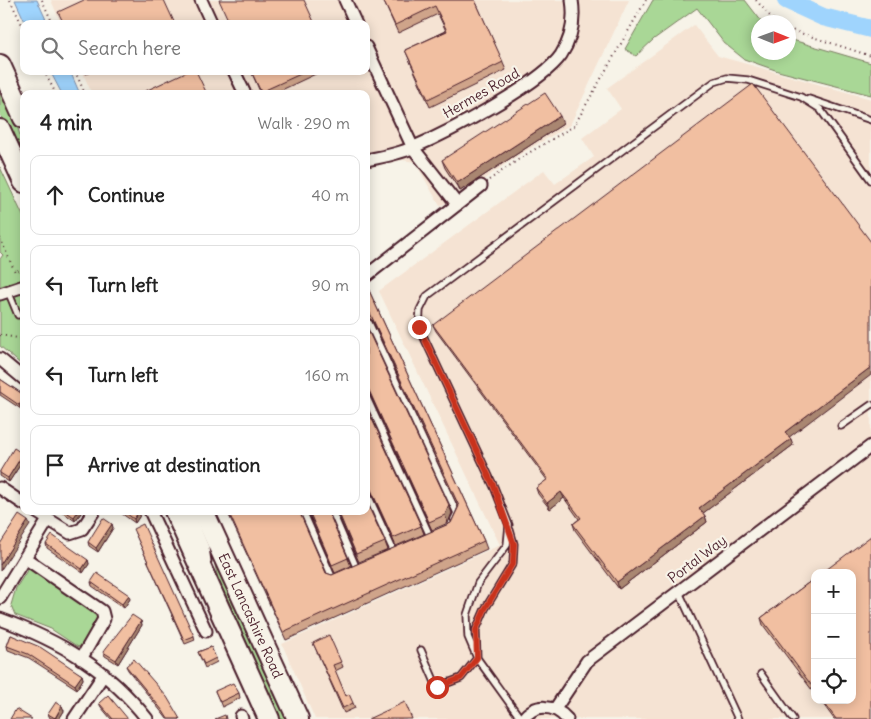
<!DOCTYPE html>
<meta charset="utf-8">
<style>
body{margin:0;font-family:Delius,sans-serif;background:#f6f6f6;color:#222}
.controls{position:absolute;right:15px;bottom:15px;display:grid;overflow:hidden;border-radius:10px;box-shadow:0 2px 12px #0003}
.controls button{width:45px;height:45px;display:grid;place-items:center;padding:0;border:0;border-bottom:1px solid #e0e0e0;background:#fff;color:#222;font:25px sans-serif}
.compass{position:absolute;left:751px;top:15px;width:45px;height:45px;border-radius:50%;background:#fff;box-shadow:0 2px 12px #0003;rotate:91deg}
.stop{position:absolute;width:15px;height:15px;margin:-11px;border:4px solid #c8321e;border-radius:50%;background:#fff}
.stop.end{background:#c8321e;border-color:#fff;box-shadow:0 1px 5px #0008}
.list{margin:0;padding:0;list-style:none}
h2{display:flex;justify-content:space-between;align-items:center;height:65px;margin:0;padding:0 20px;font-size:21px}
h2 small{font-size:16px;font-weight:400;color:#767676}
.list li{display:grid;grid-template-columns:32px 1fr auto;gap:15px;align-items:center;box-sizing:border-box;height:80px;margin:0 10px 10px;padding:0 10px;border:1px solid #e0e0e0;border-radius:10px}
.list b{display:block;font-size:19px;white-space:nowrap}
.list em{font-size:16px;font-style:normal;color:#767676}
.icon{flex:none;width:28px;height:28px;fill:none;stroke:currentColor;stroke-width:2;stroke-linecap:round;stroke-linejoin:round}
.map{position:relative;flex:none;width:871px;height:719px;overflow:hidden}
.search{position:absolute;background:#fff;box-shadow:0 2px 12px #0003;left:20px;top:20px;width:350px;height:55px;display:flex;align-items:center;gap:12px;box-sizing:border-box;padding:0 18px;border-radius:10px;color:#767676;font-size:19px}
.panel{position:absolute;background:#fff;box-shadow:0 2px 12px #0003;left:20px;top:90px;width:350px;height:425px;border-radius:10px}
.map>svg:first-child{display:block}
</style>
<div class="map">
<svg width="871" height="719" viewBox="0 0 871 719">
<rect width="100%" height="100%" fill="#f7f3e8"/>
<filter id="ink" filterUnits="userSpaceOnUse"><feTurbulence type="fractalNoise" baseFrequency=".02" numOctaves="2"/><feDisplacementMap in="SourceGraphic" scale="10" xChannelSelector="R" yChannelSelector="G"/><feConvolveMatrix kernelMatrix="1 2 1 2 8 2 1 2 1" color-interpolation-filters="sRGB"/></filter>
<g filter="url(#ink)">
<path fill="#f5e3d3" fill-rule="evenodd" d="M51,0H629L570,125L519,155L464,193L440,206L415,162L402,160L366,168V94H92L82,71H366V24H61Z
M694,25L718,56L871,99V719H315L282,644L500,545L379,291L544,170L555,184L594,157L582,138L621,109L607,88ZM815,573H852V700H815Z"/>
<path fill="#a9d796" stroke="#7a7b60" d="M653,0H745L762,22H758V52H788L789,39L871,63V95L778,71L744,59L724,43L697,8L654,39L636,56L625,49Z
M0,84C12,109 24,137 24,166L0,114Z
M0,167L24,218V367L0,346V259L3,255L0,252Z
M192,511H197L291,719H277L222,596L214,561Z
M28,569H32L96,612L98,622L85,644L78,647L51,629L15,615L11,605L16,588Z"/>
<path fill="#9fd4fd" stroke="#7d8ca9" d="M15,0H37L48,24H26Z
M50,71H70L80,94H62Z"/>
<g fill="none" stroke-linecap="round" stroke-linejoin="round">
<path stroke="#9fd4fd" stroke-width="18" d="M786,0L823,17L871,29"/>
<g stroke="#4a1f2b" stroke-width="9">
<path id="lane" d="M809,99L871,120
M8,291L18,315
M366,323H369L457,513L454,519
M366,396L430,536L427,537
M841,426L871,405
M366,491L394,552
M303,511L333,579L336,578
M332,511L357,569
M679,592L738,719
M421,650L437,687L461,678L477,658L476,630L485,609L513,563L514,544L510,530
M761,674L793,719
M521,719L477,658L468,637L467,615L478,583L507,545L509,525L494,487L419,327L420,310L427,296L714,82L727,78L748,80L801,97L820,109L871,180"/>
</g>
<g stroke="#4a1f2b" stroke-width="15">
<path id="street" d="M201,0L212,24
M345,0L356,24
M366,47L413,148L457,204
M234,71L245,94
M366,160C382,157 399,154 414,147C449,132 541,84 561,55C572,38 575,19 572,0
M366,276L481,186
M0,294L24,286
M0,359L24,379
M0,488L24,504
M35,511L70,533L82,529L94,511
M150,511L206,631
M187,511L203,548L205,561
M25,558L102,611L104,619L81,659
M0,598L48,520
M0,619C60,641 107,668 147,719
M555,709L587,661L871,446
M241,716L242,719
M74,719L104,674
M523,719C535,703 554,704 567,719"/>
</g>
<g stroke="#4a1f2b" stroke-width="24">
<g id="highway">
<path d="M0,65L24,118"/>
<path d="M0,130L24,182"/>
<path d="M175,511L269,719"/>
<path id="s1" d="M203,511L298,719"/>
</g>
</g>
<path stroke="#4a1f2b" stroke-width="2" stroke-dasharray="1 4" stroke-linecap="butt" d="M10,0L24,29
M42,0L53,24
M756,0L775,22
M788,29L871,56
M44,71L56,94
M75,71L85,94
M489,180L522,157L574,126L646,0
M0,238L15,272L24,267
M0,335L24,339"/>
<use href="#lane" stroke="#f7f3e8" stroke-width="5.5"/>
<use href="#street" stroke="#f7f3e8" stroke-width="11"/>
<use href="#highway" stroke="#f7f3e8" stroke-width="20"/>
</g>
<path fill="#cfa48a" stroke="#4a1f2b" d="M383,0H475L506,70L430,107L405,50L446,31L438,14L398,33Z
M85,71H93L86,74Z
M251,71H322L273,94H261Z
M563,124L460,191L445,168L442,160Z
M366,284L484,541L487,549L286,640L227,511H299L326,573L332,575L451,523L458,507L373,321L369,318L366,319Z
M433,325L789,437L793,445L703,513L705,516L707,522L619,589L575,530L573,524L579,519L564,498L550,509L538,494L536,488L547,480L436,331Z
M366,326L452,513L448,523L432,530L370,394L366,393Z
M0,379L24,395L21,409L0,395Z
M366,406L421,526L424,534L396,546L370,489L366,487Z
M23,454L24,459L9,482L0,476V471Z
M61,511H80L81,513L75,521Z
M118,511H140L141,514L135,523Z
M308,511H328V512L351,566L335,573Z
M337,511H366L385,542L388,550L359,562Z
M112,524L113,528L98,552L89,546L88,542Z
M135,533L194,636L195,640L185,644Z
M46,544L88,560L89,564L83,573L47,548Z
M815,578V694L763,625L761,618Z
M91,582L130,599L124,608L92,586Z
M141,621L142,625L118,664L105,656L103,652Z
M11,635L82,675L83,679L77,689L29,658L8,650L7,646Z
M313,643L341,662L343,667L335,671L346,696L353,703L355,708L344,713Z
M211,647L217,662L205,668L198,652Z
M126,666L180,719H167L164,715L128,670Z
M215,691L239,693L240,698L222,707Z
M820,700H852L871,719H834Z
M99,703L128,719H111L101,707Z
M62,706L64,711L59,719L50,718L48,714Z"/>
<path fill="#a98671" stroke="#4a1f2b" d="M560,116L563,124L460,191L457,183Z
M871,367V375L788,438L785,432Z
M24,399V405L21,409L19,405Z
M791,439L793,445L702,514L699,508Z
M23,454L24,459L9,482L8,478Z
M561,492L564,498L550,509L547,503Z
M449,505L452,513L448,523L445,515Z
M78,511H80L81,513L75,521L74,517Z
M139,511H140L141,514L135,523L134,519Z
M705,516L707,522L619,589L617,582Z
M28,521L30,525L0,571V565Z
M112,524L113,528L98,552L96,548Z
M88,560L89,564L83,573L82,569Z
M129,595L130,599L124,608L122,604Z
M141,621L142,625L118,664L116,660Z
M82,675L83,679L77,689L75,685Z
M62,706L64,711L59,719H55Z"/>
<path fill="#f1bfa1" stroke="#4a1f2b" d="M84,0H164L175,24H64L58,12Z
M219,0H304L315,24H230Z
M383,0H475L503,62L428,99L405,50L447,31L435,6L395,25Z
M188,71H196L207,94H139Z
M251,71H307L261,92Z
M753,84L871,242V367L785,432L791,439L699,508L705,516L617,582L573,524L581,518L561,492L547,503L536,488L548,479L433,325Z
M545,93L560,116L457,183L442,160Z
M366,284L484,541L283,632L228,511H299L326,573L332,575L451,523L459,506L370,313L366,310Z
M366,326L449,505L445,515L429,522L367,386H366Z
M0,379L24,395V399L19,405L0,392Z
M366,406L421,526L393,538L367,481H366Z
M24,410V416L21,414Z
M14,448L23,454L8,478L0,473V471Z
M366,501L385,542L356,554L338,511H366Z
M65,511H78L74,517Z
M123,511H139L134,519Z
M309,511H328L348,558L332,565Z
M19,515L28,521L0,565V544Z
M103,518L112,524L96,548L88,542Z
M143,524L194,636L184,640L133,529Z
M52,535L88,560L82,569L46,544Z
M871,536V719H836L822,700H852V573H822Z
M97,573L129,595L122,604L91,582Z
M815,578V690L761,618Z
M132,615L141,621L116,660L103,652Z
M11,635L40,647L82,675L75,685L28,654L7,646Z
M329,635L341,662L333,665L346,696L349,694L353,703L343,708L313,643Z
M211,647L216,658L204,664L198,652Z
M134,659L167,697L180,719H168L163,711L126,666Z
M233,683L239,693L220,702L215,691Z
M108,695L128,719H113L99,703Z
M56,702L62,706L55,718L48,714Z
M405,702L412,719H368Z
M16,709L32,719H10Z
M225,715L226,719H215Z"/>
</g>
<g fill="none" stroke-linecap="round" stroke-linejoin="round" filter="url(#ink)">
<path stroke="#c8321e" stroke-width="6" d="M419,327L494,487L514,544L513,563L485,609L476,630L477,658L461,678L437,687"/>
</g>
<g text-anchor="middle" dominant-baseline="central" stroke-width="4.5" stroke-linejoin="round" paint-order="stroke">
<g font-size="14" fill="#4a1f2b" stroke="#f7f3e8">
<text transform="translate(481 93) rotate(-30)">Hermes Road</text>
<text transform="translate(697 559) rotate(-37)">Portal Way</text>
<text stroke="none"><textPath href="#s1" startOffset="115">East Lancashire Road</textPath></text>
</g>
</g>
</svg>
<div class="controls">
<button>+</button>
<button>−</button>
<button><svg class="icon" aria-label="locate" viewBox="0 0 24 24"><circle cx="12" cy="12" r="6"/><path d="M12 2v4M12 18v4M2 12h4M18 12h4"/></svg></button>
</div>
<svg class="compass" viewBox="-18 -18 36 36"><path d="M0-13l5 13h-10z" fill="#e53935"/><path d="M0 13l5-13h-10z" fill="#767676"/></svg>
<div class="stop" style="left:437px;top:687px"></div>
<div class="stop end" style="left:419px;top:327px"></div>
<div class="search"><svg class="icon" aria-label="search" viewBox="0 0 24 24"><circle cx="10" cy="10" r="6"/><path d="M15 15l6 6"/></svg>Search here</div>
<section class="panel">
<h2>4 min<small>Walk · 290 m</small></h2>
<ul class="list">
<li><svg class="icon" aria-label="ahead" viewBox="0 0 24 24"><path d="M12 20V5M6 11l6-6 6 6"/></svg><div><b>Continue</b></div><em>40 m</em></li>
<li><svg class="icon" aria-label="left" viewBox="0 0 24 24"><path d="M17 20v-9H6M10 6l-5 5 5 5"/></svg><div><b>Turn left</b></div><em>90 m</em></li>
<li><svg class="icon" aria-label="left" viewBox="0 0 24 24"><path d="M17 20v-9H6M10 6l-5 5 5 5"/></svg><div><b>Turn left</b></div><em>160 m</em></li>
<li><svg class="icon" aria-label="arrive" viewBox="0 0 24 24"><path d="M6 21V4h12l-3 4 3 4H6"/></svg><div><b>Arrive at destination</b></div></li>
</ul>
</section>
</div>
